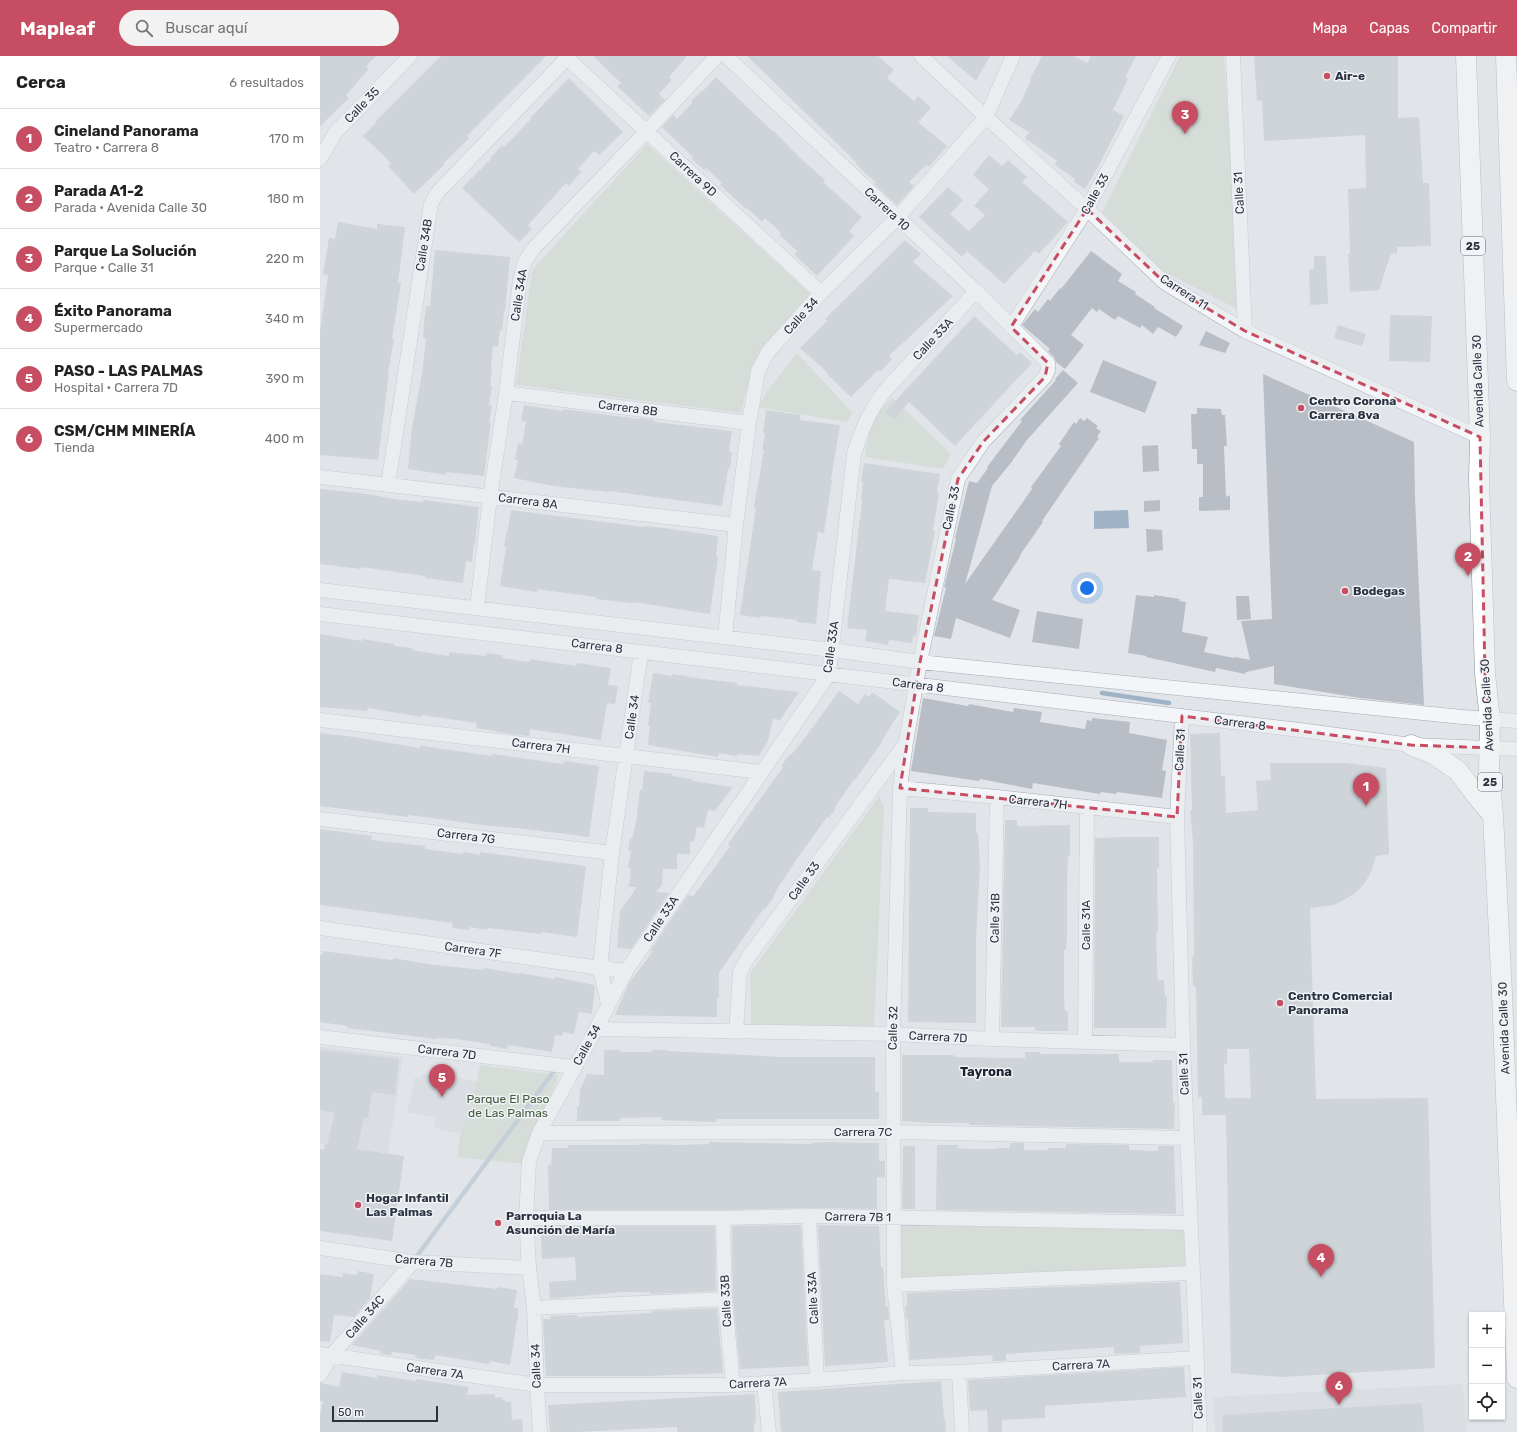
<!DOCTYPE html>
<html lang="es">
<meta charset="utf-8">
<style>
body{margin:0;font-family:Rubik,sans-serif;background:#f2f2f2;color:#222}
.controls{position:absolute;right:12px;bottom:12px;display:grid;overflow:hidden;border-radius:0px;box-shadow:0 1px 3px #0004}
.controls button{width:36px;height:36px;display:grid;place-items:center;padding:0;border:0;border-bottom:1px solid #e0e0e0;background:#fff;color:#222;font:20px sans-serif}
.scale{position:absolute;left:12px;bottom:10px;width:106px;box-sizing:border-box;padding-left:4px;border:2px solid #2b3340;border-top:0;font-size:11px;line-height:14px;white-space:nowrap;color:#2b3340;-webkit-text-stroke:3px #f1f3f7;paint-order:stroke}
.you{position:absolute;left:767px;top:532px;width:14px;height:14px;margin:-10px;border:3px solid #fff;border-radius:50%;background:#1a73e8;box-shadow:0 0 0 6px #1a73e833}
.badge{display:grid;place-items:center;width:26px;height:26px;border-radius:50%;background:#c74e62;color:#fff;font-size:13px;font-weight:700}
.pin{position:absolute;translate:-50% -33px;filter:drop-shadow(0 1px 2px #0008)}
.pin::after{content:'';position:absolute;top:21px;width:14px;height:12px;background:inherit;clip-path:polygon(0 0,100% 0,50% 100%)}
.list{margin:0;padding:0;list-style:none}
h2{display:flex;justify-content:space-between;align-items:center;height:52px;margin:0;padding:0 16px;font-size:17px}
h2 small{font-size:13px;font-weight:400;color:#767676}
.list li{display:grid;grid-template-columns:26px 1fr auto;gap:12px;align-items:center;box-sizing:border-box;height:60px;padding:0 16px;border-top:1px solid #e0e0e0}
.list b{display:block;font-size:15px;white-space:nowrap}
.list p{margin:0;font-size:13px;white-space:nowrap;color:#767676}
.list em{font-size:13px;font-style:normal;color:#767676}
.icon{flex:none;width:22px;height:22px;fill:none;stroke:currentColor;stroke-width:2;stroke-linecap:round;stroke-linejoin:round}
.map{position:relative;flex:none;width:1197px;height:1376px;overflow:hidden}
header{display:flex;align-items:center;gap:24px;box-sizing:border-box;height:56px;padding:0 20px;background:#c74e62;color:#fff}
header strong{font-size:19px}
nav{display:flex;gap:22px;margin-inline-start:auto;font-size:14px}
.search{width:280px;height:36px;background:#f2f2f2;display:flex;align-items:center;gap:10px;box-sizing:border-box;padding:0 14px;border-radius:22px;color:#767676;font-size:15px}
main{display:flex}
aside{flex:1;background:#fff}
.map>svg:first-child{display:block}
</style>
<header>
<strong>Mapleaf</strong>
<div class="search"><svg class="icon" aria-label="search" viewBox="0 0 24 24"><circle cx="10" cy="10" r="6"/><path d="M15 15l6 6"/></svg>Buscar aquí</div>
<nav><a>Mapa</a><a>Capas</a><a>Compartir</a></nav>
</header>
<main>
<aside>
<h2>Cerca<small>6 resultados</small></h2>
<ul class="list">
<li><span class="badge">1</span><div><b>Cineland Panorama</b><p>Teatro · Carrera 8</p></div><em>170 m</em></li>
<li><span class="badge">2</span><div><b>Parada A1-2</b><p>Parada · Avenida Calle 30</p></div><em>180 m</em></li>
<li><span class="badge">3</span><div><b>Parque La Solución</b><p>Parque · Calle 31</p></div><em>220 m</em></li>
<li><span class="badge">4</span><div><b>Éxito Panorama</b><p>Supermercado</p></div><em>340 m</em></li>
<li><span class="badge">5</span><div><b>PASO - LAS PALMAS</b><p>Hospital · Carrera 7D</p></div><em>390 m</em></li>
<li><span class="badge">6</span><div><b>CSM/CHM MINERÍA</b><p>Tienda</p></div><em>400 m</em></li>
</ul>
</aside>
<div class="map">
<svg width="1197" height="1376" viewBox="0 0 1197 1376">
<rect width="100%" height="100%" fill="#e1e5e9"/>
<path fill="#d0d4db" d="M0,991L83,1001L68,1097L0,1088Z
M124,1010L138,1013L137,1021L157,1026L149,1065L145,1068H142L140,1078L114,1072L116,1062L87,1056L95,1021L101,1023L102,1018L114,1020L115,1017L122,1019Z
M1143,1328L1147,1376H895L893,1341Z"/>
<path fill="#c7d3c3" d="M860,0H904L921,255L840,214L782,156Z
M327,88L499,246L426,336L421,357L196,329L212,214Z
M477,297L533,357L527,366L438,351L447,335Z
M572,341L631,398L623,413L545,401C549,372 551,363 572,341Z
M559,740L564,751L554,972L431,969L430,917Z
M160,1009L239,1019L204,1108L137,1101L142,1068H145L146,1064H149Z
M573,1166L863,1173L868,1213L580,1222Z"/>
<path fill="#9fb3c7" d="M808,454L809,472L774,473V455Z"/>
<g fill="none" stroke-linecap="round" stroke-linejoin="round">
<path stroke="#9fb3c7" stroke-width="4.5" d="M782,637L849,647
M94,1204L237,1011"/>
</g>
<path fill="#b9bec6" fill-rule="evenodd" d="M0,0H56L46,10L49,13L26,39L29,42L0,70Z
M121,0H226L147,80L149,82L123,108L124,109L94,138L68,110L71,107L43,80L57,66L56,65Z
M273,0H367L349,21L352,24L339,38L345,44L329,60L297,30L301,27Z
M427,0H558L574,14L567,22L594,45L598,40L611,52L598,66L627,90L609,111L606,109L589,126L594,130L577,149L554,128L556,127L536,108L537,107Z
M627,0H670L656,25Z
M722,0H754L767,7L771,0H816L805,22L808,23L793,54L804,60L778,111L765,133L754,126L755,123L735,109L737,105L705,82L709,76L689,64L702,44L711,24L710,23Z
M934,0H1078V62L1099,61L1103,127H1109L1111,190L1077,191V198L1071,197L1059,234L1030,236L1028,198H1030L1028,133L1046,132L1045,79L944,85L942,44L937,45Z
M396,21L452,75L453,74L479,101L505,124L503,126L542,161L529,175L534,180L497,220L474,198L477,195L460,179L461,177L445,162L442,166L427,152L426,153L400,129L402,127L386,112L384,114L372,103L373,101L342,71L353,59L357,63L372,47L371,45L381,35L382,36Z
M249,22L303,76L279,99L274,95L258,113L262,115L249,130L246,127L208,169L212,173L199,186L142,132L171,103L170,102L182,89L184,91L199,76H198L211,63L210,62Z
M669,99L682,110L688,104L707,121L702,126L748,166L719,198L715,195L684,228L647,195L642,201L599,161L628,131L643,144L630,158L649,175L665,159L654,150L669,133L653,119Z
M18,166L57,173V168L85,171L78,227H81L72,283H74L68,317H69L58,404L0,399V276L8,219L3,218L9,182L15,183Z
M585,184L601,198L593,206L633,240L569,300L572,303L560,316L558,314L531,341L507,318L508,317L480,292L507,265L505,263Z
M115,194L190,201L185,255H184L182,274H180L178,291L173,290L171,312H172L170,330H172L169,349L172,350L169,367H171L164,420L126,416V419L88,413L92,371L102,318L106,283L103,282L104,266L106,250H110Z
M771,195L802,218L798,225L816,236L815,238L835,251L834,252L863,270L856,281L838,271L833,278L822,269L820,272L798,260L795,264L779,253L777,256L772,252L751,279L764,289L745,313L736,306L734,301L728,295L730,293L702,269L715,253L718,256L728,243L730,245L740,232L741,233Z
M994,200H1006L1008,248L990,249L989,213H994Z
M1070,259L1112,260L1110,306L1069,305Z
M654,260L697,299L700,296L712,307L635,390L589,346L574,364L565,356Z
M1018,269L1046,278L1042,290L1014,282Z
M886,275L910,287L905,297L879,289Z
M783,304L837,326L825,357L770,336Z
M743,314L758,327L707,384L690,408L672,430L645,528L712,433L711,431L741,390L739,388L754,366L756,368L760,362L764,365L767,362L778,370L776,372L781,375L777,381L779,382L722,465L723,466L700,499H701L672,544L700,554L690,582L636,562L631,583L614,580L626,532L624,531L636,483L635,482L649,425L657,427L668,412L667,411L702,365L700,364L736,324L735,323Z
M943,318L1094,386L1095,441L1104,649L1040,642L954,628V610L926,616L925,618L896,612L895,616L826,601L827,600L808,597L816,539L834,541V539L860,543L859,545L866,546L862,576L888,581L884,596L914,602L915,601L930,604L921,565L952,563Z
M204,349L243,355V353L319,363V362L335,364V366L412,375L409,395L412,396L410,413H408L402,450L289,435V436L233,430L194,422L198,404H195L198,387L202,388L206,366L201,365Z
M877,352L901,353L902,359H905L907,390H904L906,441L910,439V454L879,455V441H883V408H877V393H872L871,358H877Z
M446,354L480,359V364L520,369L511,424H512L504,477L498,476L492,514L501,515L496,568L477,566V564L441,560L440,562L420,559L436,451H434L444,394H442L445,377H443Z
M838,389L839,415L823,416L822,390Z
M544,407L620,418L617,436L619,437L613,475H615L605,527L569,523L565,555L599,559L596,581L593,580L592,587L569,584L568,589L545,585L547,574L527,572L542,445H541L543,426H541Z
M0,433L39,437L60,440V441L82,444L103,446V444L159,451L155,488H154L152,506L146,505L143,527L105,522V520L41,511V513L0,508Z
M840,444V455L824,456V445Z
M191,454L324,471L325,470L344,472L398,480L396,501H398L390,558L313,546V547L276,543V541L238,536L217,533V536L180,530L186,491L184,490L187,474H188Z
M826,473L842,474L843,494L827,496Z
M916,540H929L931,563L917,564Z
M717,555L763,563L759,593L712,586Z
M0,578L42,585V583L74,588V590L92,592V594L129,600V596L166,600L167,597L182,599V602L209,606L210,603L256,610L257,607L291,612L288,629L298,630L295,648L287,647L281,684L210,673L209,680L191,678L156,672L157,667L102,659L101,661L48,652L47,655L0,651Z
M333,617L352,620V618L367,620V621L417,627V629L479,636L460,664L453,663L448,685L439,700L418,698L417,700L399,697L398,701L328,689L330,670H328L331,647H328Z
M519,635L538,648L545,638L549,641L552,636L580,656L561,686H562L535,724L534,723L515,751L516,752L509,762L507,761L477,803L459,830L453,841H454L445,853L444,852L399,917V942H397V961L295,959L309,927L333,895H330L368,839L373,840L390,818L410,790L408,788L463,711L461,710L470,698L471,699L481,687Z
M603,642L648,650L649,648L693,656L694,652L722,656L720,666L765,673L767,664L772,665V662L810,666L809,677L847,684L842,714L846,715L842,742L797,736L796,738L781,736L780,738L713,727L712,733L660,723L659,725L591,715Z
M0,677L27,680L100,692V689L116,692L172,700L173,698L243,708L244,705L279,710L269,781L197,772L161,769L106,761L88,759V761L0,750Z
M900,677L901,720H905L906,757L938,754L936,725L951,724L950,707H1026L1066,712L1069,798L1056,800L1052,814L1045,827L1033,839L1014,849L990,852L996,1043L1108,1042L1115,1312L961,1321L911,1317L906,1059H882V1041H878L876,930H873L872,900H874L873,785L870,754H872L870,678ZM907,993H929L931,1042H905L904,1008H907Z
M324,715L352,718V720L372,723V725L413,731L395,755L388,754L384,772L377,771L374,786L370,785V798H357V813H343L342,829L336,836L349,837L311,893L297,892L300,855L317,831H309L311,812H308L311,795L308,794L310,782L312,783L316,766L320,734H322Z
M590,752H608V756L656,757V777H658L660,808L656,886V967L588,966Z
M685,764H697V770L750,769V800L748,799L747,831V878L746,894H744V940L745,955H748V975H715V971H681Z
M0,773L52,780L51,784L105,790V793L143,798V796L160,799V796L266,810L257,881L222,876L221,878L168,872L167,874L149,871V874L132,872L133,867L0,849Z
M807,781H839V812H837L838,876H836L837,909L838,924H844L845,941H847L846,972H774L775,782Z
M3,895L56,902L73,904V902L107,908L163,914L164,912L199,918L200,917L235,923V921L275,929L272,958L259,956L254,978L243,976L242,980L235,979L232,996L188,989L187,993L170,990V988L135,983L117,982L116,983L27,972V970L0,966V899H2Z
M0,994L79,1003L75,1039L52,1036L48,1062L44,1061L37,1093L84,1100L72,1185L0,1175V1093H4L5,1088L7,1089L15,1057L0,1054Z
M284,994H300V996H332V994H348V995L461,1001H555V1036H559V1063H397L396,1066L342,1064V1061L300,1062V1065H257V1051H259L260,1034L267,1018L284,1019Z
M705,996H720V998H799V1006H833V1004H852L853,1047H855L854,1073L649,1069V1067H610L582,1065V999H634V1001L686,1002H705Z
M389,1086L491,1088V1087L503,1086L559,1087V1105H565V1122L557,1121V1153L489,1152L403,1154H229L228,1109H231L232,1092H248V1089H319V1088L360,1089L389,1088Z
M690,1087H704V1094H728V1092H746V1088L809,1089V1094L838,1095V1090H854L856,1158L616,1154L617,1089H638V1092L649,1093H678V1092H690Z
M583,1090H595V1153H582Z
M481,1169L488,1310L420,1313L413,1242L412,1170Z
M498,1169L559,1170L561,1211H563L566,1251H568L569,1264H564L568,1306L505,1310Z
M220,1170H395L396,1235L330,1238V1236H302L230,1243L229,1226L256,1224L255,1201L222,1203Z
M38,1215L54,1218L50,1242L34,1261L14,1259L10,1286L0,1285V1218L23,1221V1217L37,1219Z
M90,1223L177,1233L178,1231L197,1234L194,1252H198V1264H197L190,1309L170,1305L169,1308L115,1299L114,1304L95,1302L96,1299L72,1296L71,1299L60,1298L61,1295L32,1289Z
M860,1226L863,1287L820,1290V1297L794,1298V1291L686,1298V1305H673L672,1299L590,1304L588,1263H586L585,1250H587V1237Z
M397,1252L403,1317L327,1320H226L223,1263H231L230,1260L257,1259V1261L331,1257V1255Z
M864,1311L866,1341L725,1350V1362L682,1364V1376H668L667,1354L650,1355L648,1324Z
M22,1316L57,1322V1319L96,1325V1323L149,1331L147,1339L175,1338V1342L182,1341V1344H185V1346H191L192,1364L202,1363L203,1376H0V1359L3,1345H0V1327L19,1331Z
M621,1325L624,1363H625L626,1376H461L458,1336Z
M435,1338L436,1367H434V1376H357V1371L258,1376H230L228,1349Z
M1102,1347L1104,1376H903L902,1359Z"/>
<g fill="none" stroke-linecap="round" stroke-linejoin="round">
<g stroke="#a7acb3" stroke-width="15">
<path id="minor" d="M245,0L501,237
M406,0L656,235L728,307V314L725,321L663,386L638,423L600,606L586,686L580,732L573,978L574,1229L583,1317
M601,0L666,61L767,153L845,227L925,275L1160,381
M913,0L925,275
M0,103L15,77L90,0
M691,271L767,153L849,0
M186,337L429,367
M0,421L416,469
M68,429L111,148L117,137L247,2
M0,534L512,594L600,606L1142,661L1197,665
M157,552L170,441L186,337L200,224L204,207L213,193L327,75L397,0
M0,558L980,674L1091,689L1197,693
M405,581L416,469L429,367L438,315L448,296L501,237L577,162L666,61L693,0
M862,660L857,761L863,989L880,1376
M0,664L441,716
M580,732L677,741L857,761
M0,763L292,797
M0,872L280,912L306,915
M288,948L280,912L292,797L321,596
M276,973L573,978L672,983L863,989
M416,976L420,916L427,903L585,688
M0,981L254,1011
M672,983L677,741
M765,986L767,751
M219,1077L573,1076L867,1082
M489,1160L497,1324
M206,1162H403L489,1160L870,1167
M403,1162L405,1243L413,1329
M0,1192L93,1206L209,1212
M574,1229L872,1217
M214,1252L405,1243
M0,1298L217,1329H413L497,1324L583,1317L639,1316L877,1302
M639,1316L642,1376
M0,1319L11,1300L93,1206
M444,1327L449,1376
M220,1376L217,1329L214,1252L209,1212L206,1162L209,1106L219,1077L276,973L306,915L509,618L534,398C542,373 548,358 563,337L656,235"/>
</g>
<g stroke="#8a929f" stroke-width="21">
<path id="highway" d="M1146,0L1160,381L1159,423L1165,618L1170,664L1169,718L1173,759L1182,937L1197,1322
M1186,0L1197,325
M1091,689L1115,699L1138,715L1160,744L1173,759"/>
</g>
<use href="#minor" stroke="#f4f5f8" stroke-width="14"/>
<use href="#highway" stroke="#fff" stroke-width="20"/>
</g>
<path d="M0 0H1197V1376H0ZM767,153L845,227L925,275L1160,381L1165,618L1170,664V692L1091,689L862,660L857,761L580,732L600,606L638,423L663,386L725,321L728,307L691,271Z" fill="#e1e5e9" fill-opacity=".55" fill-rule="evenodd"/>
<path fill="none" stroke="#c74e62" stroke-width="3" stroke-dasharray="8 5" stroke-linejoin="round" d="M767,153L845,227L925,275L1160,381L1165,618L1170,664V692L1091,689L862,660L857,761L580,732L600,606L638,423L663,386L725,321L728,307L691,271Z"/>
<g fill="#c74e62" stroke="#f1f3f7" stroke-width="1.5">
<circle cx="1007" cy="20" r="4"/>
<circle cx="981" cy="352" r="4"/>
<circle cx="1025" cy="535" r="4"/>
<circle cx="960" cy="947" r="4"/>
<circle cx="38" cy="1149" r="4"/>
<circle cx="178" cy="1167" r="4"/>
</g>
<g text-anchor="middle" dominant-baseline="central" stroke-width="3" stroke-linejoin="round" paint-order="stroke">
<g fill="#f1f3f7" stroke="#666d77" stroke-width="1">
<rect x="1141" y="181" width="24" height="18" rx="3"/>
<rect x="1158" y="717" width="24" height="18" rx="3"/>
</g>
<g font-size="11" font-weight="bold" fill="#2b3340">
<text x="1153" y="190">25</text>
<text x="1170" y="726">25</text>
</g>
<g font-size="12" font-weight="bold" fill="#2b3340" stroke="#f1f3f7" text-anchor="start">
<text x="1015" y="20">Air-e</text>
<text x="989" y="345">Centro Corona<tspan x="989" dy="14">Carrera 8va</tspan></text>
<text x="1033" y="535">Bodegas</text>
<text x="968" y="940">Centro Comercial<tspan x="968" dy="14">Panorama</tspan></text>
<text x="46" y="1142">Hogar Infantil<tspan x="46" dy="14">Las Palmas</tspan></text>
<text x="186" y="1160">Parroquia La<tspan x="186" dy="14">Asunción de María</tspan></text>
</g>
<g font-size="12" fill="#2b3340" stroke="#f1f3f7">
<text transform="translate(42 49) rotate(-46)">Calle 35</text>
<text transform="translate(373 118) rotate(43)">Carrera 9D</text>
<text transform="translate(919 137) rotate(-93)">Calle 31</text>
<text transform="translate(775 138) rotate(-61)">Calle 33</text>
<text transform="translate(567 153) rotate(43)">Carrera 10</text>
<text transform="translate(104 189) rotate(-81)">Calle 34B</text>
<text transform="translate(864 236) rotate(33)">Carrera 11</text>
<text transform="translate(199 239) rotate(-81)">Calle 34A</text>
<text transform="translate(481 260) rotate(-48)">Calle 34</text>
<text transform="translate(613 283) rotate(-47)">Calle 33A</text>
<text transform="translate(1158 325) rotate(-92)">Avenida Calle 30</text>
<text transform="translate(308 352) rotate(7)">Carrera 8B</text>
<text transform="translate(208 445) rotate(7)">Carrera 8A</text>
<text transform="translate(631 452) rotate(-78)">Calle 33</text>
<text transform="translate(277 590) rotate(7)">Carrera 8</text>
<text transform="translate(511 591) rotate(-82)">Calle 33A</text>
<text transform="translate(598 629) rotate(7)">Carrera 8</text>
<text transform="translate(1167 649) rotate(-93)">Avenida Calle 30</text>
<text transform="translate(312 661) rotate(-82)">Calle 34</text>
<text transform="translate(920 667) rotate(7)">Carrera 8</text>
<text transform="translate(221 690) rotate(7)">Carrera 7H</text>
<text transform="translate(860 694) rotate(-87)">Calle 31</text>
<text transform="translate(718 746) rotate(6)">Carrera 7H</text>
<text transform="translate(146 780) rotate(7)">Carrera 7G</text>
<text transform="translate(484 825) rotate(-54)">Calle 33</text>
<text transform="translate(675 862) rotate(-89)">Calle 31B</text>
<text transform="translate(341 863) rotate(-56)">Calle 33A</text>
<text transform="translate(766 869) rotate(-90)">Calle 31A</text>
<text transform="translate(153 894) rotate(8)">Carrera 7F</text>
<text transform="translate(573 972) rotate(-89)">Calle 32</text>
<text transform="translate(1184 972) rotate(-92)">Avenida Calle 30</text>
<text transform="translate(618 981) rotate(3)">Carrera 7D</text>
<text transform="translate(267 989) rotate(-61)">Calle 34</text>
<text transform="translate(127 996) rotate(7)">Carrera 7D</text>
<text transform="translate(864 1018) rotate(-92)">Calle 31</text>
<text x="543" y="1076">Carrera 7C</text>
<text transform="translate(538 1161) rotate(1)">Carrera 7B 1</text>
<text transform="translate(104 1205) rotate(5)">Carrera 7B</text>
<text transform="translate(493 1242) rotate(-93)">Calle 33A</text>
<text transform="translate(406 1245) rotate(-93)">Calle 33B</text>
<text transform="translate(45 1261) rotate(-49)">Calle 34C</text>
<text transform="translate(761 1309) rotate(-3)">Carrera 7A</text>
<text transform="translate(216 1310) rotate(-92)">Calle 34</text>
<text transform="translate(115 1315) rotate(8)">Carrera 7A</text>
<text transform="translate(438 1327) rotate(-3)">Carrera 7A</text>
<text transform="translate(878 1342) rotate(-92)">Calle 31</text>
</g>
<g font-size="12" fill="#405b39" stroke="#f1f3f7">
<text x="188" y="1043">Parque El Paso<tspan x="188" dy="14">de Las Palmas</tspan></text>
</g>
<g font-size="13" font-weight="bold" fill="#1d2431" stroke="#f1f3f7">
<text x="666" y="1015">Tayrona</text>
</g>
</g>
</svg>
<div class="controls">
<button>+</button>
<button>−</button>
<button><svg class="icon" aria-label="locate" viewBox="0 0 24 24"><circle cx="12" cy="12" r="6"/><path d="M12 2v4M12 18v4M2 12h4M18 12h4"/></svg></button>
</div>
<div class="scale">50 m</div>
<div class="you"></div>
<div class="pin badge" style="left:1046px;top:750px">1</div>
<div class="pin badge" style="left:1148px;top:520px">2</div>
<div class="pin badge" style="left:865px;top:78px">3</div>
<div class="pin badge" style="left:1001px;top:1221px">4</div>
<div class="pin badge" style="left:122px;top:1041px">5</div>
<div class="pin badge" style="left:1019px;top:1349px">6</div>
</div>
</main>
